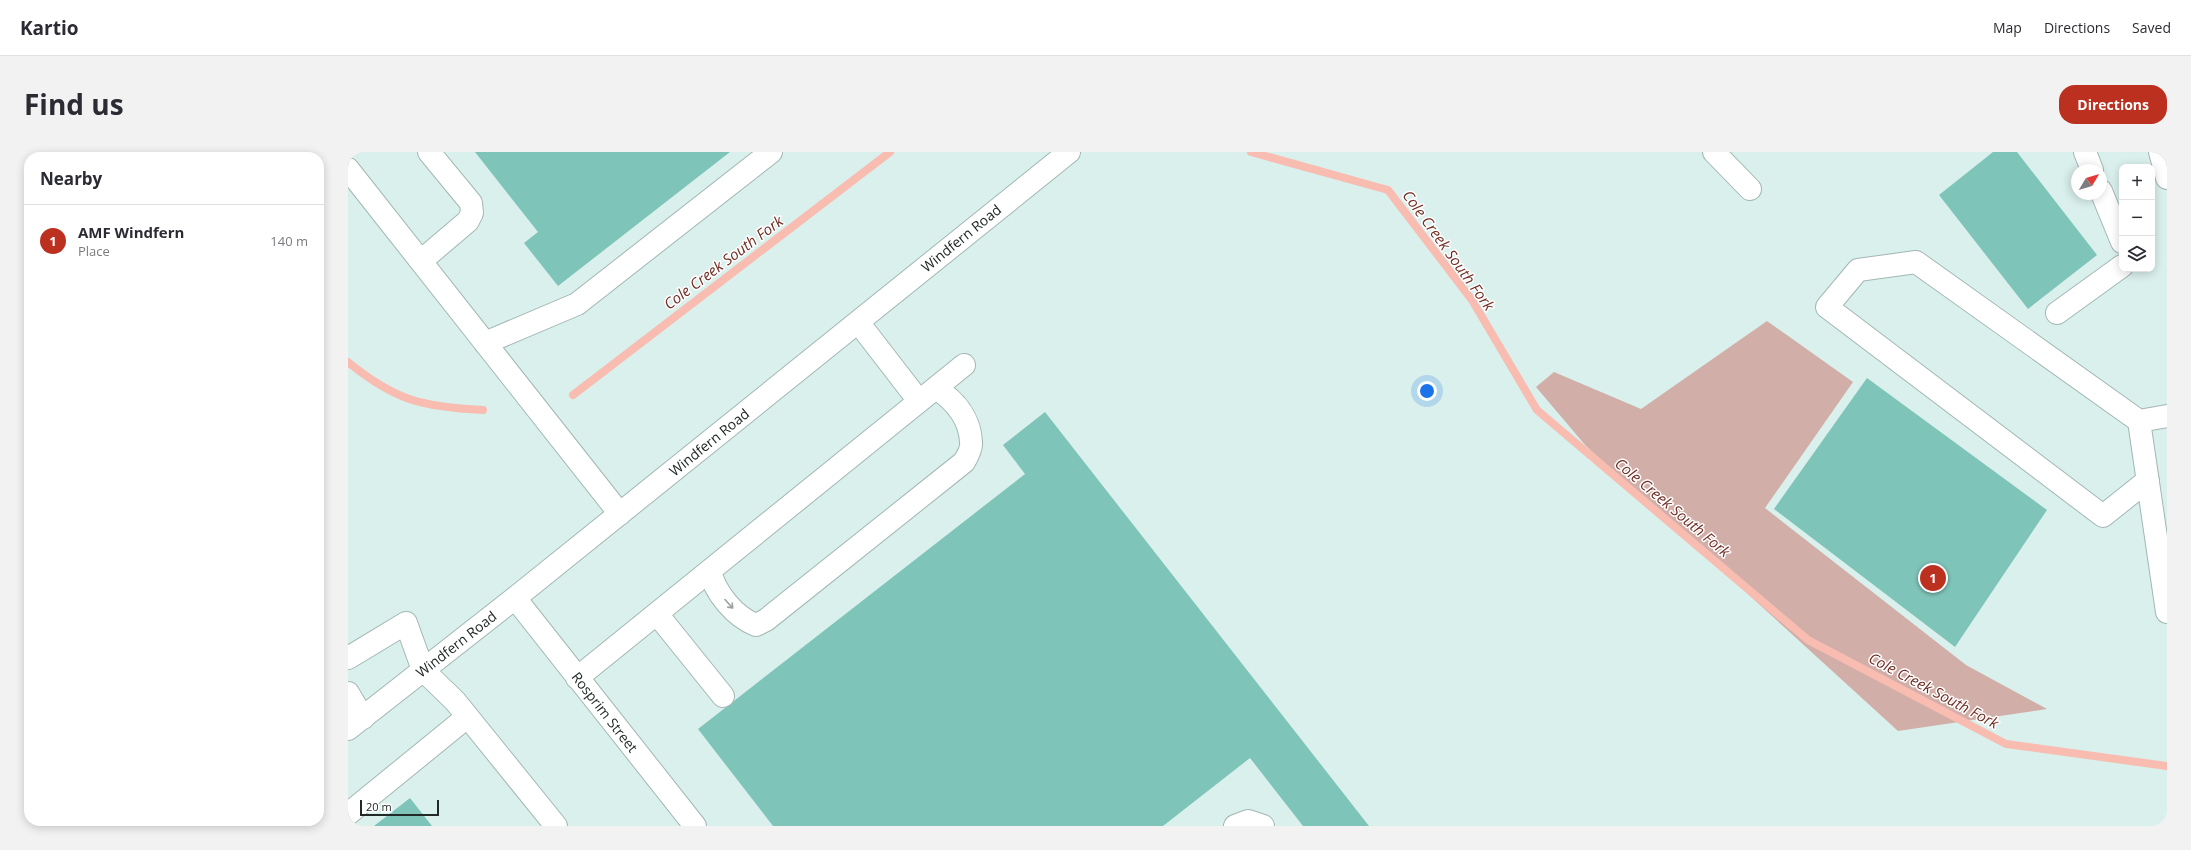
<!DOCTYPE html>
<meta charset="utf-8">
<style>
body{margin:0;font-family:"Open Sans",sans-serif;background:#f2f2f3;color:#2b2b33}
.controls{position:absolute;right:12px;top:12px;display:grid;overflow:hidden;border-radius:8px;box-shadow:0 2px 10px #0003}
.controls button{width:36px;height:36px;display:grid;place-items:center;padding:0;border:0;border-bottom:1px solid #e1e1e2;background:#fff;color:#2b2b33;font:20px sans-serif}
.compass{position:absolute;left:1723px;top:12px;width:36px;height:36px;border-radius:50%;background:#fff;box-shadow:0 2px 10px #0003;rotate:52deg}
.scale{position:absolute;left:12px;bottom:10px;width:79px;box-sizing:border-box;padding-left:4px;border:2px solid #222a29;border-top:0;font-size:11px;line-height:14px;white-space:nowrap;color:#222a29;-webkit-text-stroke:3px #fff;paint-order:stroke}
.you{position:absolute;left:1079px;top:239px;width:14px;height:14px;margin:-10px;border:3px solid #fff;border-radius:50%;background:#1a73e8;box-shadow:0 0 0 6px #1a73e833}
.badge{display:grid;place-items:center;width:26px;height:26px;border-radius:50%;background:#bc3020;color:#fff;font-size:13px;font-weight:700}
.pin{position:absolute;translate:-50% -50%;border:2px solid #fff;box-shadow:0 1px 4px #0006}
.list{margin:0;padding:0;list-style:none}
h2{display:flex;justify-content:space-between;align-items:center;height:52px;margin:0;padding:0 16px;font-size:17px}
h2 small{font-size:13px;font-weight:400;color:#7c7c81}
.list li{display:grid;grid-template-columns:26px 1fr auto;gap:12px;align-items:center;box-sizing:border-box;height:72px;padding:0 16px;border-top:1px solid #e1e1e2}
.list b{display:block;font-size:15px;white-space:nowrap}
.list p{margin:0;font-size:13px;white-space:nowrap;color:#7c7c81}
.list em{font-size:13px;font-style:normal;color:#7c7c81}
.icon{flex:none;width:22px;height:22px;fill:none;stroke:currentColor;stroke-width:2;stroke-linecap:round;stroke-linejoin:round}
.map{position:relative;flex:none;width:1819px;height:674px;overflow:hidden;border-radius:16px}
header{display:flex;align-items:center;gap:24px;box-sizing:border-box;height:56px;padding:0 20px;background:#fff;border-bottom:1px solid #e1e1e2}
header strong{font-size:19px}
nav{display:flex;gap:22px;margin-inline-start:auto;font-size:14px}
.intro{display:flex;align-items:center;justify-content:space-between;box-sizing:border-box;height:96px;padding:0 24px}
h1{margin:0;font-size:28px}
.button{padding:10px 18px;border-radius:16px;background:#bc3020;color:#fff;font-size:14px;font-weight:700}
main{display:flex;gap:24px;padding:0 24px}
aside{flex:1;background:#fff;border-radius:16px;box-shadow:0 2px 10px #0003}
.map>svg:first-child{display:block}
</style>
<header>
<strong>Kartio</strong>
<nav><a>Map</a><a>Directions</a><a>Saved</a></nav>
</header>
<div class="intro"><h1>Find us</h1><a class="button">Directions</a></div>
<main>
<aside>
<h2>Nearby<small></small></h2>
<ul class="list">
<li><span class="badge">1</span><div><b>AMF Windfern</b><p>Place</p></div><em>140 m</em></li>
</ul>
</aside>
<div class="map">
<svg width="1819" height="674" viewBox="0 0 1819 674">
<rect width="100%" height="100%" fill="#daf0ec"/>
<path fill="#d2aea8" d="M1419,169L1505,230L1417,356L1618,513L1699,557L1550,579L1238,294L1188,235L1206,220L1293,257Z"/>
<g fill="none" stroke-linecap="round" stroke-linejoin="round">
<path stroke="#f8bcb1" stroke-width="8" d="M903,0L1040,38L1124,148L1189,258L1460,488L1658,592L1819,614
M0,210C48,249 75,255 135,258
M225,243L542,0"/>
</g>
<path fill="#7fc4b9" d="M127,0H382L210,134L176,91L190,80Z
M1645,0H1669L1749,103L1680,157L1591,43Z
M1519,226L1699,358L1607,495L1426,357Z
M697,260L1021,674H955L902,606L815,674H425L350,577L677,322L655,293Z
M62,646L84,674H26Z"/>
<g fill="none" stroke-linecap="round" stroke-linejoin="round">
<g stroke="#a2b7b3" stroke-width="24">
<path id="minor" d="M1366,0L1402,37
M1737,0L1744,18
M0,17L272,362
M1753,39L1774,90
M73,109L120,69L124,61L123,51L81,0
M1709,161L1774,114
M510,170L571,249
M137,191L229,152L423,0
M1819,264L1791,269L1819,460
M1791,269L1568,110L1510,118L1479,155L1755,364L1800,328
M362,419C367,441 387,465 408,473L418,468L616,310C619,305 624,296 623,290C622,266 606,248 588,236
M167,446L347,674
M309,462L375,544
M0,506L58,471L75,518L107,549L208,674
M229,526L616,213
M0,541L15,566
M0,577L167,446L721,0
M0,662L119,565
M887,674L900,669L915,674"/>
</g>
<g stroke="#a2b7b3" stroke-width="24">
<path id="major" d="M1812,0L1819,26"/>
</g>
<use href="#minor" stroke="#fff" stroke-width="22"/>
<use href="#major" stroke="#fff" stroke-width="22"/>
</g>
<defs><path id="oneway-shaft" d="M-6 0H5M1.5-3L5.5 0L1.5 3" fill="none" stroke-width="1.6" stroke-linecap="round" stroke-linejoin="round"/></defs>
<use stroke="#9c9f9f" href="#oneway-shaft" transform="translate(381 452) rotate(48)"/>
<g text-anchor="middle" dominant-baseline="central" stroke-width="3" stroke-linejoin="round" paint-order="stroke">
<g font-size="14" fill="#222a29" stroke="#fff">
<text transform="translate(613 86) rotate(-39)">Windfern Road</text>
<text transform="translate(361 290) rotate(-39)">Windfern Road</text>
<text transform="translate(108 492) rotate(-38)">Windfern Road</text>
<text transform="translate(257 560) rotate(52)">Rosprim Street</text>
</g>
<g font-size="15" font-style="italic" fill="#722c22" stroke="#fff">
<text transform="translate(1101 98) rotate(54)">Cole Creek South Fork</text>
<text transform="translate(375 110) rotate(-37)">Cole Creek South Fork</text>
<text transform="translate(1325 355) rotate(40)">Cole Creek South Fork</text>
<text transform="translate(1586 538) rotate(28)">Cole Creek South Fork</text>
</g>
</g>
</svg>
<div class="controls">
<button>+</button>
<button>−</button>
<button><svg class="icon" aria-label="layers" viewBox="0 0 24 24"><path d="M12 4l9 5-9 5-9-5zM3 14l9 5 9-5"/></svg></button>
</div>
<svg class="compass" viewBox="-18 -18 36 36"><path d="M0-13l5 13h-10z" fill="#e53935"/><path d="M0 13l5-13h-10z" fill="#7c7c81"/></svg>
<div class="scale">20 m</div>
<div class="you"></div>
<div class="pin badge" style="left:1585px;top:426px">1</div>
</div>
</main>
